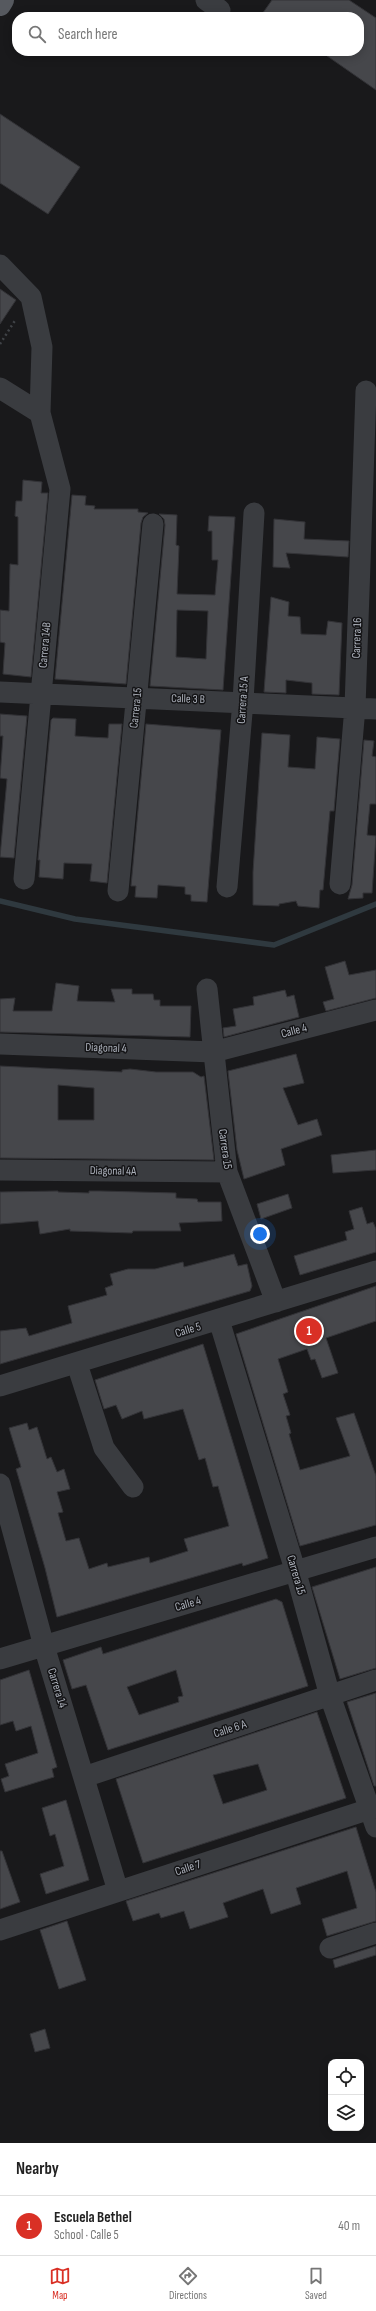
<!DOCTYPE html>
<meta charset="utf-8">
<style>
body{margin:0;font-family:"Sofia Sans Condensed",sans-serif;background:#f6f6f6;color:#222}
.controls{position:absolute;right:12px;bottom:12px;display:grid;overflow:hidden;border-radius:8px;box-shadow:0 2px 10px #0003}
.controls button{width:36px;height:36px;display:grid;place-items:center;padding:0;border:0;border-bottom:1px solid #e0e0e0;background:#fff;color:#222;font:20px sans-serif}
.you{position:absolute;left:260px;top:1234px;width:14px;height:14px;margin:-10px;border:3px solid #fff;border-radius:50%;background:#1a73e8;box-shadow:0 0 0 6px #1a73e833}
.badge{display:grid;place-items:center;width:26px;height:26px;border-radius:50%;background:#d93025;color:#fff;font-size:13px;font-weight:700}
.pin{position:absolute;translate:-50% -50%;border:2px solid #fff;box-shadow:0 1px 4px #0006}
.list{margin:0;padding:0;list-style:none}
h2{display:flex;justify-content:space-between;align-items:center;height:52px;margin:0;padding:0 16px;font-size:17px}
h2 small{font-size:13px;font-weight:400;color:#767676}
.list li{display:grid;grid-template-columns:26px 1fr auto;gap:12px;align-items:center;box-sizing:border-box;height:60px;padding:0 16px;border-top:1px solid #e0e0e0}
.list b{display:block;font-size:15px;white-space:nowrap}
.list p{margin:0;font-size:13px;white-space:nowrap;color:#767676}
.list em{font-size:13px;font-style:normal;color:#767676}
.icon{flex:none;width:22px;height:22px;fill:none;stroke:currentColor;stroke-width:2;stroke-linecap:round;stroke-linejoin:round}
.map{position:relative;flex:none;width:376px;height:2143px;overflow:hidden}
.search{position:absolute;background:#fff;box-shadow:0 2px 10px #0003;left:12px;right:12px;top:12px;height:44px;display:flex;align-items:center;gap:10px;box-sizing:border-box;padding:0 14px;border-radius:16px;color:#767676;font-size:15px}
.sheet{height:112px;background:#fff}
nav{display:flex;justify-content:space-around;align-items:center;box-sizing:border-box;height:56px;border-top:1px solid #e0e0e0;background:#fff;font-size:11px;color:#767676}
nav a{display:grid;justify-items:center;gap:2px}
nav .on{color:#d93025}
.map>svg:first-child{display:block}
</style>
<div class="map">
<svg width="376" height="2143" viewBox="0 0 376 2143">
<rect width="100%" height="100%" fill="#19191b"/>
<g fill="none" stroke-linecap="round" stroke-linejoin="round">
<path stroke="#2f393f" stroke-width="5.5" d="M0,901L75,919L274,945L376,904"/>
</g>
<path fill="#46474b" stroke="#333337" fill-rule="evenodd" d="M272,0H349L376,18V90L320,51H359V17H260Z
M0,114L80,167L48,214L0,183Z
M0,289L16,300L0,324Z
M23,480L42,482L41,493H48L31,677L3,674L5,643L0,642V610L9,611L10,564L18,565V517L15,516L16,501H22Z
M72,495L86,496L85,505L95,506L94,509H138V512L148,513L143,517L141,523L126,684L55,679Z
M159,514L177,515L176,545L179,546L177,594L215,595L218,560H212V531H208L209,516L235,517L223,690L150,686L165,525L164,519ZM177,610L208,611L206,659L176,657Z
M274,519L305,522L304,539L349,541L348,557L286,553L290,568L273,567Z
M271,597L289,602L288,616L300,617L301,634L326,635L328,621L342,623L339,695L312,694V683L286,680V693L264,692Z
M0,714L27,716L14,858L0,857L7,779L0,778L3,736H0Z
M53,718L76,719L75,736L89,737L108,738L109,724H122L107,883L90,881L92,864L64,863L63,879L39,877L40,860H38L51,720Z
M146,724L221,730L207,902L191,901V895L185,894V887L158,885L157,898L135,897L136,886H131Z
M262,733L290,735L288,767L315,769L317,737L340,739L334,811H330L323,890H320L319,908L298,906L296,901L279,904V906L253,905V872Z
M364,740L374,741L372,756L376,757V804H370L367,835L376,836L372,893H363V898L348,899L352,885Z
M345,961L349,975L376,970V998L326,1011L323,1002L334,999L325,967Z
M56,983L79,986L77,1001L115,1002L111,989H132V994H153L154,1000H160V1006H191L190,1037L0,1032V999L15,998L13,1011H52Z
M285,990L287,997L294,995L299,1017L224,1037L223,1028L236,1026L233,1009L254,1005L253,997Z
M296,1054L304,1083L283,1088L298,1125L317,1119L322,1135L281,1149L285,1165L244,1179L237,1150L228,1071Z
M0,1066L122,1072V1070L130,1069L156,1072H193L201,1077L204,1076L214,1160L0,1158ZM58,1085L94,1088V1120H58Z
M376,1150V1170L333,1173L331,1155Z
M58,1191V1192L89,1193V1191H100L176,1193V1198L197,1199L198,1202H221L222,1221L179,1223L181,1231H133L132,1233L70,1231V1229L40,1234L38,1221L0,1224V1192Z
M288,1194L292,1208L261,1219L257,1204Z
M362,1207L367,1224L373,1222L376,1229V1252L300,1275L294,1256L347,1240L345,1232L354,1229L349,1211Z
M234,1254L238,1266L247,1264L252,1286L250,1291L0,1364V1331L26,1328L29,1336L72,1323L68,1306L107,1295L105,1288L113,1285L110,1274L128,1269H155L183,1262L184,1267Z
M376,1286V1321L326,1338L338,1373L322,1378L315,1359L311,1360L307,1349L278,1359L288,1392L283,1394L290,1415L286,1416L291,1433L289,1434L300,1470L350,1456L336,1418L354,1413L376,1476V1525L300,1546L236,1334Z
M203,1344L268,1558L243,1566L242,1563L57,1617L45,1568L16,1469L21,1467L9,1428L27,1423L29,1430L37,1427L47,1459L51,1457L57,1472L64,1469L70,1489L57,1492L63,1512L58,1513L66,1541L79,1538L89,1569L107,1563L108,1567L149,1557L150,1563L188,1551L184,1539L229,1526L218,1486L213,1487L205,1458L199,1460L183,1409L144,1419L142,1411L122,1419L116,1405L104,1409L95,1380Z
M376,1567V1668L340,1679L312,1587Z
M276,1599L282,1602L308,1686L108,1750L86,1685L72,1689L63,1660L101,1647L103,1654ZM176,1670L183,1696L178,1697L179,1702L139,1715L127,1687Z
M29,1670L57,1767L52,1769L54,1777L5,1792L1,1779L9,1776L5,1764L38,1753L31,1726L16,1731L13,1721L0,1725V1680Z
M376,1693V1786H374L347,1702Z
M317,1712L346,1798L143,1863L116,1779ZM258,1764L267,1790L223,1804L213,1775Z
M66,1800L89,1880L46,1894L40,1874L64,1866L55,1834L50,1836L42,1808Z
M356,1827L376,1892V1921L327,1936L322,1919L357,1908L347,1871L296,1888L301,1904L271,1914L263,1889L223,1903L228,1917L190,1929L184,1911L161,1918L159,1913L133,1921L126,1901Z
M0,1851H2L20,1902L0,1909Z
M67,1921L86,1980L59,1989L40,1930Z
M376,1946V1955L335,1968L333,1960Z
M45,2029L50,2048L35,2052L30,2034Z"/>
<g fill="none" stroke-linecap="round" stroke-linejoin="round">
<path stroke="#404347" stroke-width="2.5" stroke-dasharray="2 3" stroke-linecap="butt" d="M0,344L16,319"/>
<path stroke="#3a3c40" stroke-width="21" d="M206,0L220,10
M0,265L31,297L42,347L40,413L60,489L24,879
M0,388L40,413
M0,692L376,709
M340,884L355,707L366,391
M227,887L243,701L254,513
M118,891L153,524
M207,989L227,1172L276,1302
M0,1044L213,1052L376,1010
M0,1170L227,1172
M219,1320L296,1573L330,1696L376,1827
M77,1364L104,1448L133,1487
M0,1386L376,1271
M0,1484L44,1646L118,1891
M0,1659L376,1547
M84,1777L376,1680
M0,1930L376,1807
M330,1948L376,1933"/>
<path stroke="#56595f" stroke-width="22" d="M0,5L3,0"/>
</g>
<g text-anchor="middle" dominant-baseline="central" stroke-width="3" stroke-linejoin="round" paint-order="stroke">
<g font-size="12" fill="#acb1bb" stroke="#141416">
<text transform="translate(357 638) rotate(-88)">Carrera 16</text>
<text transform="translate(45 645) rotate(-85)">Carrera 14B</text>
<text transform="translate(188 699) rotate(2)">Calle 3 B</text>
<text transform="translate(243 700) rotate(-86)">Carrera 15 A</text>
<text transform="translate(136 708) rotate(-84)">Carrera 15</text>
<text transform="translate(294 1031) rotate(-15)">Calle 4</text>
<text transform="translate(106 1048) rotate(2)">Diagonal 4</text>
<text transform="translate(225 1149) rotate(82)">Carrera 15</text>
<text transform="translate(113 1171) rotate(1)">Diagonal 4A</text>
<text transform="translate(188 1330) rotate(-17)">Calle 5</text>
<text transform="translate(296 1575) rotate(74)">Carrera 15</text>
<text transform="translate(188 1604) rotate(-16)">Calle 4</text>
<text transform="translate(57 1688) rotate(73)">Carrera 14</text>
<text transform="translate(230 1729) rotate(-18)">Calle 6 A</text>
<text transform="translate(188 1868) rotate(-18)">Calle 7</text>
</g>
</g>
</svg>
<div class="controls">
<button><svg class="icon" aria-label="locate" viewBox="0 0 24 24"><circle cx="12" cy="12" r="6"/><path d="M12 2v4M12 18v4M2 12h4M18 12h4"/></svg></button>
<button><svg class="icon" aria-label="layers" viewBox="0 0 24 24"><path d="M12 4l9 5-9 5-9-5zM3 14l9 5 9-5"/></svg></button>
</div>
<div class="you"></div>
<div class="pin badge" style="left:309px;top:1331px">1</div>
<div class="search"><svg class="icon" aria-label="search" viewBox="0 0 24 24"><circle cx="10" cy="10" r="6"/><path d="M15 15l6 6"/></svg>Search here</div>
</div>
<section class="sheet">
<h2>Nearby<small></small></h2>
<ul class="list">
<li><span class="badge">1</span><div><b>Escuela Bethel</b><p>School · Calle 5</p></div><em>40 m</em></li>
</ul>
</section>
<nav>
<a class="on"><svg class="icon" aria-label="map" viewBox="0 0 24 24"><path d="M3 6l6-2 6 2 6-2v14l-6 2-6-2-6 2zM9 4v14M15 6v14"/></svg>Map</a>
<a><svg class="icon" aria-label="directions" viewBox="0 0 24 24"><path d="M12 3l9 9-9 9-9-9zM9 14v-3h6M13 9l2 2-2 2"/></svg>Directions</a>
<a><svg class="icon" aria-label="saved" viewBox="0 0 24 24"><path d="M7 4h10v16l-5-4-5 4z"/></svg>Saved</a>
</nav>
